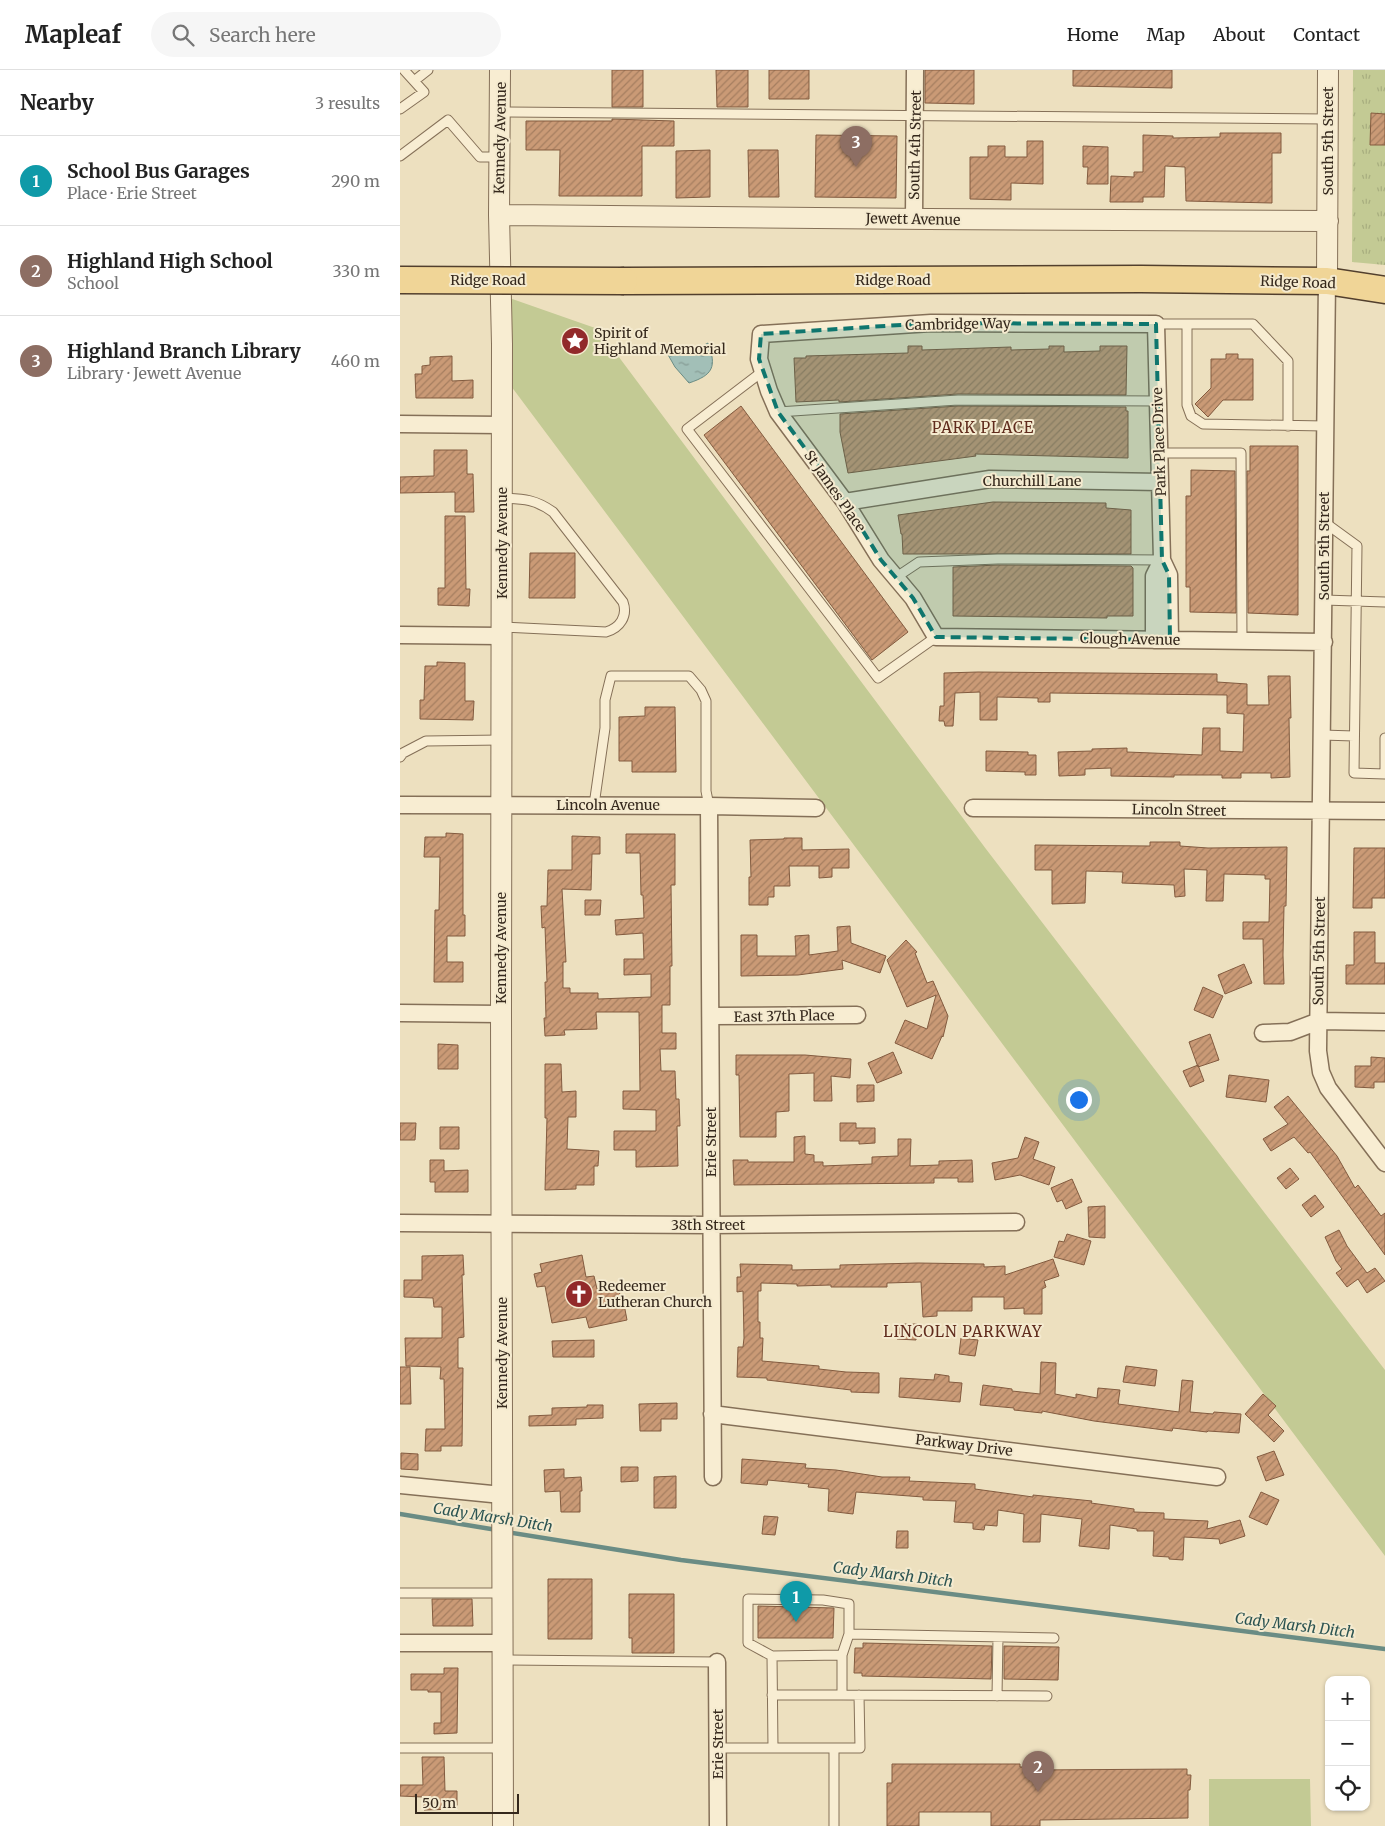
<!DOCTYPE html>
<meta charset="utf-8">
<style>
body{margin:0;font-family:Merriweather,serif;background:#f6f6f6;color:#222}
.controls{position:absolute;right:15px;bottom:15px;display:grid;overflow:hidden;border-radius:10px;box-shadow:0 1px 4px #0004}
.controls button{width:45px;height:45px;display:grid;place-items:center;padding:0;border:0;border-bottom:1px solid #e0e0e0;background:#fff;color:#222;font:25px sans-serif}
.scale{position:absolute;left:15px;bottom:12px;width:104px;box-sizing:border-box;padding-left:5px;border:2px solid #35281c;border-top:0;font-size:14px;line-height:18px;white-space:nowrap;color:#35281c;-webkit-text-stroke:4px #f4eacf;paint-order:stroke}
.you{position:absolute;left:678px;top:1029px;width:18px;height:18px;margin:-12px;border:4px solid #fff;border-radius:50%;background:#1a73e8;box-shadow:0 0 0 8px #1a73e833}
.badge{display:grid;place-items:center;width:32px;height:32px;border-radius:50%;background:#b45309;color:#fff;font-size:16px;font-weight:700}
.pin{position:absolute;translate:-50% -41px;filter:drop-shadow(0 1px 2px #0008)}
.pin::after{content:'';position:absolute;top:26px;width:18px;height:15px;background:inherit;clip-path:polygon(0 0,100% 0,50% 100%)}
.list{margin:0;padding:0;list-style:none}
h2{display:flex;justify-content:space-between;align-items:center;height:65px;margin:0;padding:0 20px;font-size:21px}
h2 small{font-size:16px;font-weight:400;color:#767676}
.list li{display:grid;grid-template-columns:32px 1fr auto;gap:15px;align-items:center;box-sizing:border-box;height:90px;padding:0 20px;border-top:1px solid #e0e0e0}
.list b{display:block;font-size:19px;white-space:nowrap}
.list p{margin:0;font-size:16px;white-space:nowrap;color:#767676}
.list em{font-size:16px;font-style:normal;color:#767676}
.icon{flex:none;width:28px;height:28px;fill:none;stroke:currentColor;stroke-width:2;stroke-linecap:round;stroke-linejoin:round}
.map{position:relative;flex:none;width:985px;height:1756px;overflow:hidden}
header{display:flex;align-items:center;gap:30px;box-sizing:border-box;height:70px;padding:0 25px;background:#fff;border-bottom:1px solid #e0e0e0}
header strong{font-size:24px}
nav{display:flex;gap:28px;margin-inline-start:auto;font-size:18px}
.search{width:350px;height:45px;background:#f6f6f6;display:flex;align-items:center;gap:12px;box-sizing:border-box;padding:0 18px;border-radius:28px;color:#767676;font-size:19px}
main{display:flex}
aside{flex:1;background:#fff}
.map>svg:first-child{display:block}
</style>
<header>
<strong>Mapleaf</strong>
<div class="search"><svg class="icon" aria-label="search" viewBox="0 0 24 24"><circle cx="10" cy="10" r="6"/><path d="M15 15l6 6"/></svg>Search here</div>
<nav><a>Home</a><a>Map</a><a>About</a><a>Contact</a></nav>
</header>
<main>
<aside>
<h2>Nearby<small>3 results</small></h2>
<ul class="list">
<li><span class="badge" style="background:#0f9aa8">1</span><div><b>School Bus Garages</b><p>Place · Erie Street</p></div><em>290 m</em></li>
<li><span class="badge" style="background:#8d6e63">2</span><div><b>Highland High School</b><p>School</p></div><em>330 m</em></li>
<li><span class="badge" style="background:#8d6e63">3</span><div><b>Highland Branch Library</b><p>Library · Jewett Avenue</p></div><em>460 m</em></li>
</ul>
</aside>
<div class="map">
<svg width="985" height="1756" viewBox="0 0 985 1756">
<defs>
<pattern id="park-tufts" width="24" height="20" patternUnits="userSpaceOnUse" patternTransform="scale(1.25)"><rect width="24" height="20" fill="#c3ca94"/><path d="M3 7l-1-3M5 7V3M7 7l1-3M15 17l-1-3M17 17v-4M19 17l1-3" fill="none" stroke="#a8ae7f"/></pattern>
<pattern id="water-ripples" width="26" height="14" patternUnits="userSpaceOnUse" patternTransform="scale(1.25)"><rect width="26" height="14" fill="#a2bfb7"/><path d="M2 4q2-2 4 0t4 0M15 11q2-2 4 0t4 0" fill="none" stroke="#859b94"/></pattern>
<pattern id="building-hatch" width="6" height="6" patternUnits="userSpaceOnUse" patternTransform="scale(1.25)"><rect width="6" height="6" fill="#ca9a76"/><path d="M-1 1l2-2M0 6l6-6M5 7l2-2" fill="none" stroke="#a57e60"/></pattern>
</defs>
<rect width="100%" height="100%" fill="#ede0bf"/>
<path fill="#c3ca94" d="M101,225L198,259L586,779L985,1300V1486L102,304Z
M809,1709H910L911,1756H809Z"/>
<path fill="url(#park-tufts)" d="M953,0H985V195L952,192Z"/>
<path fill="url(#water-ripples)" stroke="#6a8c84" d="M308,273C317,297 313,305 289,313L275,297L267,283L282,279L293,281Z"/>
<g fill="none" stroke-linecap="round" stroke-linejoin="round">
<path stroke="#6a8c84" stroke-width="4.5" d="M0,1444L97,1460
M107,1462L281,1490L985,1579"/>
</g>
<path fill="url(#building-hatch)" stroke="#835b3f" d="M212,0H243V37H212Z
M316,0H348V37H317Z
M369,0H409V29H369Z
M525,0H574V34L525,33Z
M673,0H772V18L673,16Z
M971,43L985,44V75H970Z
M212,49L274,51V76H242V126H159L160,80H126V51H212Z
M820,63H881V83H872V133L786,131L785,97L765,96L764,127H743V132H710L711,106L734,107V102H743V65L773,66V68L820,67Z
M416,65L497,66L496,128L415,127Z
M627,71H643V114L611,113V130L570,129V87H588V76H605V87H627Z
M683,76L708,77V114H687L688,97H683Z
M310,80V127L276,128V81Z
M348,80H378L379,127H349Z
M508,276H522V280L611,277V280L649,279V276H664V282L700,281V276H727L726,325L558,324L439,332V330L396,332L394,288H406V286L508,283Z
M826,284H838V289H853V330H823L808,347L795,334L811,318V289H826Z
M52,286V311L73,310V328H16L15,304H22V296L30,295V287Z
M341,336L508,562L472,590L304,365Z
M558,336L726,337V341H728V388L575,384L576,386L448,403L440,362V344Z
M850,376H898V545L848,543L847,401H850Z
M34,380H67V404H73L74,442H55V422L0,423V407L34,406Z
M791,400L835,401L836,543L790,542V517H786V426H791Z
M593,432L706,433V438L731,440V484H503L502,464H501L498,445Z
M45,446H65L66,519H70L69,536L38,535V518H45Z
M130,483H175V528H129Z
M598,495L731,496L733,498V546H707V548L553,546V497Z
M37,592L65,593V631H74L73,650L20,649V630H24L25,596H37Z
M578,602L817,604V612L847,614V635H869L868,606H890L891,648H889L890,707L871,708V703H841V708H822V705H774V707L711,706V698L685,699V705L659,706L658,682L692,681V679L727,678V682L802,685L803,658H820V681L843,682L844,644L827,643V625L650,623V632H638V628L597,627V650H580V622L555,623L553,656H545L544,651H539L540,636H544V603Z
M245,637H275L276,702H232V691H219V647L245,646Z
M586,681L628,682V685H636V705H625V702L586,701Z
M46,763L63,764V845H65V866H47V892H63V912H34L35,840H39L40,787H24L25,767H46Z
M226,764H275V815H271L272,896H270V935H262V963H276V979H260L261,1001H275L276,1029H279L280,1056H277L278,1096L236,1097V1080H214V1061H256V1040L223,1039V1021H240L239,942H196L197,959L164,960L165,965L145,966L144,948H146L145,912H147L145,857L142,858L141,836H147L148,800H172V766L200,767V784H192L191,820L162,819L166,892H163V918H170V923H198V929L251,927V904L224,905V889H244L243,863L216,865L215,850L244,848L243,825H241L240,783H226Z
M384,768H402V780L449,779V798H432V807L419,808V796H389L390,816H374V827H368V835H349V807H351L350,770L384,769Z
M750,772H780V776L808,778L887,777L886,836H884L883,885L884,914H864L863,869H843V852H869L870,809H865V805L824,804L823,831H806L807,800L784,799L785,826L775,827L774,815L722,813L723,802L686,801L685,833L652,834V800H635V775L750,776Z
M954,778H985V828H972V838H953Z
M185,830H201L200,845H185Z
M450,856L451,873L486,886L480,903L442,890L443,899L398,905L341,906V865H357V886H396L395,866L409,865V885L438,881L437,857Z
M954,862H975V893H985V914H946V895H954Z
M506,870L517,882L515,883L527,913L533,911L548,946L543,967L542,966L532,989L495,973L505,950L527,959L536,925L507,937L487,890Z
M844,894L852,913L825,924L818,905Z
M803,917L823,926L813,948L794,940Z
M810,964L819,990L798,997L789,972Z
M38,974L58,975V999H38Z
M493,982L502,1003L477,1013L468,993Z
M336,985H405L451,989L450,1008L431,1006L432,1031H414V1003L389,1004V1041L376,1042V1067H340L339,1005H336Z
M971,987L985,988V1012H974V1018L955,1017V996H971Z
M145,994H161L162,1022L176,1021V1047H168L167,1079L199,1081L198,1096H194V1115H176V1119L145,1120L147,1048H145Z
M798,995L804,1011L790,1017L783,1001Z
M829,1005L869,1010L866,1032L826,1027Z
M457,1015H474V1031L457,1032Z
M888,1026L937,1086L955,1118L958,1115L981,1146L985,1143V1185L910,1082L908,1083L894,1067L871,1081L863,1069L888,1054L874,1037Z
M0,1053H16L15,1070H0Z
M440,1053H456V1058H475V1073L459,1074V1071H440Z
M40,1057H59V1079H40Z
M405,1066V1084L414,1085V1092H423V1096L472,1094V1087L498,1086V1069H511L510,1096L539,1095V1091L572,1090L573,1112H558V1108H534V1113L334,1115L333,1090H348V1092H394V1067Z
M625,1067L639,1072L633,1089L655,1097L649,1115L620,1105L595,1110L592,1093L618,1088Z
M30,1090H44V1101L68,1100V1122H35V1112H30Z
M890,1098L899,1109L886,1119L877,1108Z
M672,1109L682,1132L666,1139L662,1130L657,1132L651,1118Z
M915,1125L924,1137L911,1147L902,1135Z
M705,1136V1168L689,1167L688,1137Z
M939,1160L947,1176L967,1203L975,1198L985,1211L967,1223L958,1209L947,1217L936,1203L942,1199L936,1191L925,1167Z
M667,1164L691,1171L684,1195L654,1187L659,1171L664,1172Z
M63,1185L64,1205H62L64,1267L58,1268V1298H63L62,1376H41V1381H25L26,1359H45L44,1309H40L41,1297L6,1296L5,1268H42V1237H34L33,1228L4,1227V1210H22V1186Z
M182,1185L186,1207L194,1206L197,1219L218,1215L221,1230L223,1229L227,1250L189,1258L186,1247L152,1253L145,1216L137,1217L134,1204L142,1202L140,1194Z
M653,1189L659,1206L644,1211L646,1217L642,1219V1244H624V1238L604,1239V1227H572V1241H537V1246L523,1247L521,1212L487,1213V1217H431V1215L397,1216V1214L361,1213V1221H358V1252H360V1268H363L362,1291L419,1296V1299L446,1302L479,1303V1323L451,1322V1320L367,1310V1308L337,1307L338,1277H343L344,1268L343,1221L337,1222V1207H341L340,1194L392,1195V1200L440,1199V1195L518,1193L584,1194V1197L605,1196V1205Z
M498,1254H517L516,1270L497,1269Z
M561,1268L578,1270L575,1286L559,1284Z
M194,1270V1287H153L152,1271Z
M641,1292L656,1293L655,1324L676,1328V1324L697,1328L698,1318L720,1320L718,1334L779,1342L782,1310L793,1311L790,1342L813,1344L814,1342L841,1344L839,1363L808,1361L807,1362L773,1358L772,1361L694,1351L642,1341V1343L614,1340V1338L580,1335L583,1315L612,1319V1321L640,1324Z
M726,1296L757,1300L755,1316L723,1312Z
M0,1297H10L11,1334H0Z
M535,1304L549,1306V1312L562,1313L560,1332L499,1327L500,1308L534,1310Z
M863,1324L876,1336L868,1345L884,1361L874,1372L845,1344Z
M277,1333V1349H261V1361H240L239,1334Z
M187,1335H203V1348L176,1349V1355L129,1356V1346L152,1345V1338L187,1337Z
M874,1381L884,1405L866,1411L857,1387Z
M1,1383L18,1384V1400L1,1399Z
M342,1389L406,1394L405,1398L436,1400L482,1407H510L509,1411L575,1414V1419L633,1427V1425L692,1431L691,1433L734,1439V1442L764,1443V1449L808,1451L807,1459L840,1450L845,1466L820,1474L819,1469L784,1467L783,1490L769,1489V1487L753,1486L754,1461H737V1459L710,1455L709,1479L679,1476L682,1449L641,1444L640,1472H623L624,1444L598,1440L597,1456L585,1455L584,1460L573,1459V1453L554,1452L556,1431L523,1430V1427L456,1422L453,1444L428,1441L429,1419L408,1417L409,1414L368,1410L367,1415L341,1413Z
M221,1397H238V1411L221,1412Z
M164,1399V1408L181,1407L182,1421H180V1442H161L160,1421L145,1422L144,1400Z
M276,1406V1438H254V1407Z
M861,1422L879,1430L867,1455L849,1447Z
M364,1446L378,1447L375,1465L362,1464Z
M497,1461H508V1478H496Z
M148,1509H192V1569H148Z
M229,1524H274V1583H232V1568H229Z
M32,1529H72L73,1556H33Z
M358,1536L434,1538L433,1568H358Z
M463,1573L592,1576L591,1609L462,1606V1603H454L455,1578H463Z
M604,1576L659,1577L658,1610L604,1609Z
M44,1598H58L57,1663L34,1664V1653H41V1622H28V1620H11V1604H44Z
M22,1687H44L45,1721H57V1739L24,1740L23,1727L0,1726V1715H23Z
M492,1694H620V1697H633V1700L787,1699V1705H791L790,1720H788V1748L640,1750V1756H591V1742H519V1756H487V1713H492Z"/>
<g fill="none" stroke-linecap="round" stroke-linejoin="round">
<g stroke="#857058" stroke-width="11">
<path id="service" d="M14,11L28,0
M0,39L24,22L4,0
M100,42L928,49
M0,86L48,50L80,87H99
M756,254H853L888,291V356
M787,254V335L791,346L803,354L925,356
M363,301L287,359L478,608L536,567
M378,342L558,330L758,331
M759,383H841L842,571
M924,452L957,476L954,703L985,704
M495,508L519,492L598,489L762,490
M924,530L985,532
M101,557L206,562C220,558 228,546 223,532L153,442C135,429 123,429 102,428
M922,665L954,666
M0,687L3,683L26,671L101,670
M985,704V668
M194,735L205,658V630L211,606H289L301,620L306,631V721L309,736
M0,1523H102
M442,1585L449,1564L654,1568
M372,1586L348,1573V1529L423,1530L449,1534V1564
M103,1590L317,1592
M372,1625H442V1585L372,1586L373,1678
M442,1625L647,1626
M597,1626L598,1567
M0,1678H103
M318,1678H434V1756
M434,1678H460L459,1625"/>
</g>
<g stroke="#857058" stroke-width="19">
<path id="minor" d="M514,149L515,0
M927,211L918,981L921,1002L928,1018L985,1093
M0,354L102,355
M445,432L590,409L760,412
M0,565L101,566
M754,570V506L762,490
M770,570L769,505L762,490L756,254L531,253L361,264L359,289L369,321L378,342L445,432L481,490L513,528L536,567L924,572
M0,735L309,736L416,738
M309,736L313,1407
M573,738L985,741
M0,943L101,944
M311,946L457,945
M863,963L890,962L919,951L985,952
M0,1153L311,1155L616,1152
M312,1344L817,1407
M0,1415L102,1425
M0,1573H102
M317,1592L318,1756"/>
</g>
<g stroke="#857058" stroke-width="22">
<path id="tertiary" d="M100,0L99,145L102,274L101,944L103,1756
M99,145L528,149L928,151
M927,211L928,0"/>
</g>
<g stroke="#523f2d" stroke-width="29">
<path id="primary" d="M224,211L741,209L927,211L985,220"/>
</g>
<use href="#service" stroke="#f8edd2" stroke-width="9"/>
<use href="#minor" stroke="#f8edd2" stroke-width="16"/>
<use href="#tertiary" stroke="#f8edd2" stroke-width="20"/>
<use href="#primary" stroke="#f0d597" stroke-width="26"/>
<g stroke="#523f2d" stroke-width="29" stroke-linecap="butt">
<path id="primary-bridge" d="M0,210L224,211"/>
</g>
<use href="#primary-bridge" stroke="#f0d597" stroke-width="26"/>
</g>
<path fill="#0f766e" fill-opacity="0.2" stroke="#0f766e" stroke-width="4" stroke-dasharray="10 6" stroke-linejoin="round" d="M531,253L756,254L762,490L769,505L770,570L536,567L513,528L481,490L445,432L378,342L359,289L361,264Z"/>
<defs>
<g id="sight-disc" transform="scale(1.4375)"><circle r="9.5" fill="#922a2a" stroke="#f4eacf"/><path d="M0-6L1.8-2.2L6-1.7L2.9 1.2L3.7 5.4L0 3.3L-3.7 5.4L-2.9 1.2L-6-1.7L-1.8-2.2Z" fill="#fff"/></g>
<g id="church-disc" transform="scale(1.4375)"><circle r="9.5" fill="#922a2a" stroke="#f4eacf"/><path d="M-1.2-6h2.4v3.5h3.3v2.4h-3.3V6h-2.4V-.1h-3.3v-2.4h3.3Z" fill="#fff"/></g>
</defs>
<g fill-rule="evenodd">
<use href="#sight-disc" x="175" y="271"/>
<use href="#church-disc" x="179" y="1224"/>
</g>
<g text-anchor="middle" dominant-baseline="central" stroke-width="4" stroke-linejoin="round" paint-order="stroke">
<g font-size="14" fill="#35281c" stroke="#f4eacf">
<text transform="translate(100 68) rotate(-89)">Kennedy Avenue</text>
<text transform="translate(928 71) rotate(-90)">South 5th Street</text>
<text transform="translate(515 75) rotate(-89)">South 4th Street</text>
<text transform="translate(513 149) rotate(1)">Jewett Avenue</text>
<text x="88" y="210">Ridge Road</text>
<text x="493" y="210">Ridge Road</text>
<text transform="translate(898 212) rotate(2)">Ridge Road</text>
<text transform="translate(558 254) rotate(-1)">Cambridge Way</text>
<text transform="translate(759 372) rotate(-92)">Park Place Drive</text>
<text x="632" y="411">Churchill Lane</text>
<text transform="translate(435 421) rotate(55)">St James Place</text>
<text transform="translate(102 473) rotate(-90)">Kennedy Avenue</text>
<text transform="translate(924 476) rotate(-90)">South 5th Street</text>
<text transform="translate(730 569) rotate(1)">Clough Avenue</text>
<text x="208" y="735">Lincoln Avenue</text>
<text transform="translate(779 740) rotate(1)">Lincoln Street</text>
<text transform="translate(101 878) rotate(-90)">Kennedy Avenue</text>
<text transform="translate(919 881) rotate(-89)">South 5th Street</text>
<text transform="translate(384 946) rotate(-1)">East 37th Place</text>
<text transform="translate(311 1072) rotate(-90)">Erie Street</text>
<text x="308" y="1155">38th Street</text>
<text transform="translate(102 1283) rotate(-90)">Kennedy Avenue</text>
<text transform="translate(564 1375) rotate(7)">Parkway Drive</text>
<text transform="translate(318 1674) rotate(-90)">Erie Street</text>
</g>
<g font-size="14" fill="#35281c" stroke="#f4eacf" text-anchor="start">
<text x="194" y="263">Spirit of<tspan x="194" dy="16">Highland Memorial</tspan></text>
<text x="198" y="1216">Redeemer<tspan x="198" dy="16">Lutheran Church</tspan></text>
</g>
<g font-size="15" letter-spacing="1" fill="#602c1d" stroke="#f4eacf">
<text x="583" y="357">PARK PLACE</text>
<text x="563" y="1261">LINCOLN PARKWAY</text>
</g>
<g font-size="15" font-style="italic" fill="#2c5452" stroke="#f4eacf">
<text transform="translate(93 1447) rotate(9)">Cady Marsh Ditch</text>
<text transform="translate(493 1504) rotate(7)">Cady Marsh Ditch</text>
<text transform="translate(895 1555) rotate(7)">Cady Marsh Ditch</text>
</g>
</g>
</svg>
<div class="controls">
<button>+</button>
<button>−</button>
<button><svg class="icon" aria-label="locate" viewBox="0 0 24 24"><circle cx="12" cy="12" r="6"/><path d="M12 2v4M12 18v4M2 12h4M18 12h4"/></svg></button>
</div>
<div class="scale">50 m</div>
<div class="you"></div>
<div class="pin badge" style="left:396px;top:1552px;background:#0f9aa8">1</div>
<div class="pin badge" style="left:638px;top:1722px;background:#8d6e63">2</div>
<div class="pin badge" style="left:456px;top:97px;background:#8d6e63">3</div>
</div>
</main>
